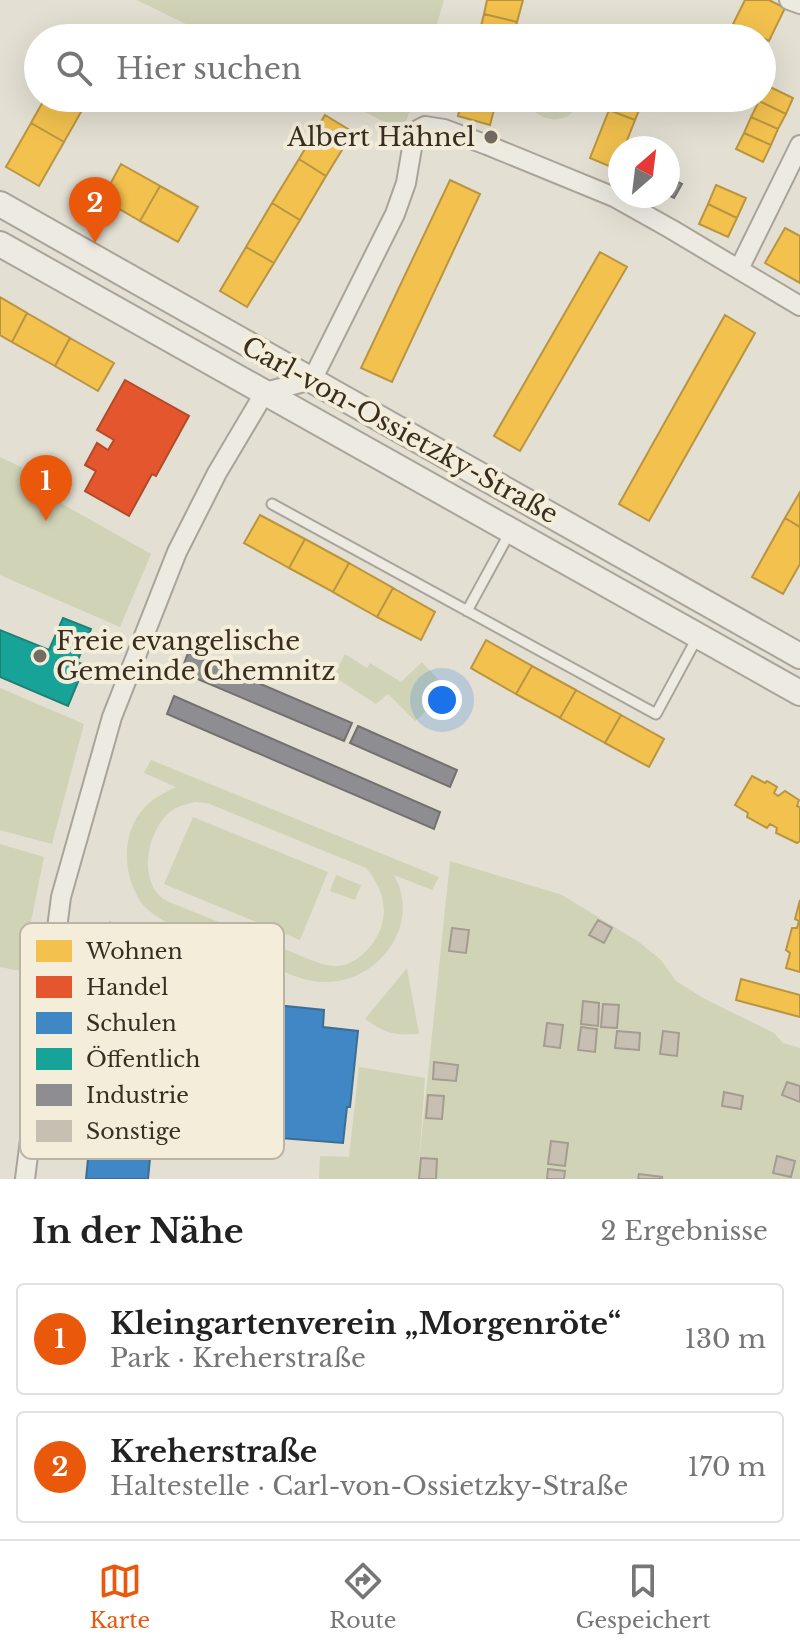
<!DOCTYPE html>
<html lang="de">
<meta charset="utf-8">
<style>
body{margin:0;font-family:"Libre Baskerville",serif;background:#f6f6f6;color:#222}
.compass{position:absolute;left:608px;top:136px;width:72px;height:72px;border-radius:50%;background:#fff;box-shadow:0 8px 32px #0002;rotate:28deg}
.you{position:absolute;left:442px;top:700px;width:28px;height:28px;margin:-20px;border:6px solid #fff;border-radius:50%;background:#1a73e8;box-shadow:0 0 0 12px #1a73e833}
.badge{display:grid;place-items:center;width:52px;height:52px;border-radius:50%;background:#ea580c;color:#fff;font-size:26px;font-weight:700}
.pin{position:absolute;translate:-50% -66px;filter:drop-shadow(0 2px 4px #0008)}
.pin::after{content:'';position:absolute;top:42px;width:28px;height:24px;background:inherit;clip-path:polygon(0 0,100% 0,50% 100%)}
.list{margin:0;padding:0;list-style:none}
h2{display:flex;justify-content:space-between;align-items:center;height:104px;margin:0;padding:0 32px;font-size:34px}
h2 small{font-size:26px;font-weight:400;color:#767676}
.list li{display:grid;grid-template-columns:52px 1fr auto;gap:24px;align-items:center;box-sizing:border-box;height:112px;margin:0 16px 16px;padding:0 16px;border:2px solid #e0e0e0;border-radius:8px}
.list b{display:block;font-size:30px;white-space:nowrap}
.list p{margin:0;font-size:26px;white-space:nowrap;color:#767676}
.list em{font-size:26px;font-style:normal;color:#767676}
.icon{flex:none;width:44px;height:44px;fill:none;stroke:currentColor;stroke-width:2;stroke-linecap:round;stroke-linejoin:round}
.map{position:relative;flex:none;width:800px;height:1179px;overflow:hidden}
.search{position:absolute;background:#fff;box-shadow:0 8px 32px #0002;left:24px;right:24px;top:24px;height:88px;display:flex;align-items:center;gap:20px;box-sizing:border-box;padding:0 28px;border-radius:44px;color:#767676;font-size:30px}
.sheet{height:360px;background:#fff}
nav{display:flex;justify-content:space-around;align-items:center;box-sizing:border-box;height:112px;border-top:2px solid #e0e0e0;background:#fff;font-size:22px;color:#767676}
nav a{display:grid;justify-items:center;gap:4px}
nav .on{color:#ea580c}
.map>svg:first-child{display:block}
</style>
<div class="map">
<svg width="800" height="1179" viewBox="0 0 800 1179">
<rect width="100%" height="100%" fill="#e3dfd2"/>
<path fill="#d1d3b6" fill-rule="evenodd" d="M137,0H444L433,38H214Z
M336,98H414L403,131Z
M524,98H582C570,128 538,125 524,98Z
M0,457L40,476L34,488L151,554L120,627L0,575Z
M345,654L367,668L370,663L401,682L422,662L449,691L415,721L388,694L376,704L333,676Z
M0,688L84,724L52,844L0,830Z
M151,760L439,877L432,890L394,875C405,895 406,918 395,939C378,971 344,988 308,980C290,976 273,966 256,959C230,949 203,938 177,928C166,922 154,916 145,907C122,880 120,834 144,808C153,798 164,793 176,787L144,773ZM195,802L207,803L366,868C381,885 389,908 380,930C373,947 355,967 334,966C321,966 295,953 282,948C245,933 207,917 169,902C165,900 161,898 158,894C139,873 149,828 171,811C178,806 187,804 195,802Z
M193,817L328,872L300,940L164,884Z
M0,844L44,857L21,971L0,967Z
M450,861L562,895L639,942L661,960L676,981L703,998L774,1033L783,1043L800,1048V1179H319L320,1156L349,1157L359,1067L425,1078L419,1161Z
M336,875L361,885L355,900L330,891Z
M110,920L159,966L92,973C92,948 95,940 110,920Z
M407,968L419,1034C392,1035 387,1034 365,1019Z"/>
<path fill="#f2c14e" stroke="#ba9541" stroke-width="2" d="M487,0H523L517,22L484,14Z
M745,0H769L785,8L769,41L733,24Z
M484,14L517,22L513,38H478Z
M766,85L793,98L786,114L759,101L762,98Z
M45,98H89L64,142L31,123Z
M462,98H497L490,125L458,116Z
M614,98H644L635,120L609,110Z
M759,101L786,114L778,129L751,117Z
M609,110L635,120L624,148H620V158L616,169L590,158Z
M325,115L353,132L326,176L299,159Z
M751,117L778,129L771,145L744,133Z
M31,123L64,142L39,186L6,167Z
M744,133L771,145L763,162L736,149Z
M299,159L326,176L300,220L272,203Z
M121,164L160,186L140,221L102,199Z
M450,180L480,194L392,382L361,368Z
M716,185L746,198L737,218L708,204Z
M160,186L198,207L178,242L140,221Z
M272,203L300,220L274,263L246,247Z
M708,204L737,218L728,237L699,224Z
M785,228L800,236V283L765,263Z
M246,247L274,263L247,307L220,291Z
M600,252L627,267L520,451L494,436Z
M0,297L27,313L12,342L0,335Z
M27,313L70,338L55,366L12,342Z
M725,315L755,333L649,521L619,504Z
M70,338L114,363L98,391L55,366Z
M800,492V527L785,518Z
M260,515L305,539L289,568L244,543Z
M785,518L800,527V564L783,594L752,577Z
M305,539L349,563L333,592L289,568Z
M349,563L393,588L377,617L333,592Z
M393,588L435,612L421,640L377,617Z
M486,640L532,666L516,694L471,668Z
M532,666L576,690L560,718L516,694Z
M576,690L621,715L605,743L560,718Z
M621,715L664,739L649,767L605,743Z
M752,776L765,783L767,781L777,787L774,793L778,796L785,791L799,800L797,806L800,807V841L797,843L776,833L777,828L770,824L767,828L747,817L748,813L735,805Z
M800,900V972L786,968L790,953L786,950L792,928H797L799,921L795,919Z
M741,979L800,995V1017L736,1000Z"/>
<path fill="#e4572e" stroke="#b14b2a" stroke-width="2" d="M125,380L189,416L156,476L152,474L129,516L85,491L96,471L85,465L97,443L108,450L114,440L97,430Z"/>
<path fill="#3f88c5" stroke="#3d6d94" stroke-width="2" d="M248,1002L324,1010L323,1027L358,1031L350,1107H347L343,1143L153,1128L148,1179H86L102,1018L142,1022L136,1071L158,1073L157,1090L201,1095L211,1015L246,1019Z"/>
<path fill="#17a398" stroke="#218075" stroke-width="2" d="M63,618L91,629L77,662L85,665L68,706L0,677V630L49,650Z"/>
<path fill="#8d8d92" stroke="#747070" stroke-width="2" d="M668,177L682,184L674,198L668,195Z
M188,653L352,723L344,741L181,672Z
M174,696L440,812L434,829L167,714Z
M358,726L457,770L450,787L350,743Z"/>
<path fill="#c8bfb3" stroke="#a49c91" stroke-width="2" d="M598,920L612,928L604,943L589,935Z
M452,928L469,930L466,953L449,951Z
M583,1001L599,1003L598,1026L581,1024Z
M603,1004L619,1005L617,1028L601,1027Z
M547,1023L563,1025L560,1048L544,1046Z
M581,1027L597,1029L595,1052L578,1050Z
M617,1031L640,1033L639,1050L615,1048Z
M663,1031L679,1033L677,1056L660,1054Z
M434,1062L458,1065L456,1081L433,1079Z
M787,1082L800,1086V1102L782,1095Z
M724,1092L743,1096L741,1109L722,1106Z
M428,1095L444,1096L442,1119L426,1118Z
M551,1141L568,1143L565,1166L548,1164Z
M777,1156L795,1161L791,1177L773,1173Z
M421,1158L437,1159L436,1179H419Z
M548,1169L565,1171L564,1179H547Z
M639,1174L662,1177V1179H638Z"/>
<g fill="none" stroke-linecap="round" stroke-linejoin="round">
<g stroke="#a9a49a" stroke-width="13">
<path id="service" d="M272,504L656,714L698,636
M467,611L509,534"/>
</g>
<g stroke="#a9a49a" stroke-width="22">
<path id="minor" d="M789,0L800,4
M739,269L800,145
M25,1179L61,897L112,717L177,552L217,473L265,392L312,380L395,214L406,183L414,136L419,129L425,126L444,129L487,145L614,197L671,229L800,306"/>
</g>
<g stroke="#a9a49a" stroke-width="28">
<path id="tertiary" d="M0,204L800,656
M0,244L800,693"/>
</g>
<use href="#service" stroke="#edeae2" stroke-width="9"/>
<use href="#minor" stroke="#edeae2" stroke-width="18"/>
<use href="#tertiary" stroke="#edeae2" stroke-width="24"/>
</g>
<g fill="#746c60" stroke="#f3edd9" stroke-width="3">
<circle cx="491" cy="137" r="8"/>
<circle cx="40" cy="656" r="8"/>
</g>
<g text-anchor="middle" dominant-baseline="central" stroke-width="8" stroke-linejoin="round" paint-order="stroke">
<g font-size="26" fill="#392e22" stroke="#f3edd9" text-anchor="end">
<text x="475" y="137">Albert Hähnel</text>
<text x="56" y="641" text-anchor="start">Freie evangelische<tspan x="56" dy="30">Gemeinde Chemnitz</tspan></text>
</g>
<g font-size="26" fill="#392e22" stroke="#f3edd9">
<text transform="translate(400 430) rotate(29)">Carl-von-Ossietzky-Straße</text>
</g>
</g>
<rect x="20" y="923" width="264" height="236" rx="12" fill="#f3edd9" stroke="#bbb4a2" stroke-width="2"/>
<rect x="36" y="940" width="36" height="22" fill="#f2c14e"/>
<rect x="36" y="976" width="36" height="22" fill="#e4572e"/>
<rect x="36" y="1012" width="36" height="22" fill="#3f88c5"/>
<rect x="36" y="1048" width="36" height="22" fill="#17a398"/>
<rect x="36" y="1084" width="36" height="22" fill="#8d8d92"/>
<rect x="36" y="1120" width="36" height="22" fill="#c8bfb3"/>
<g font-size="22" fill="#392e22">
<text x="86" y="959">Wohnen</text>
<text x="86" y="995">Handel</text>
<text x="86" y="1031">Schulen</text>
<text x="86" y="1067">Öffentlich</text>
<text x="86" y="1103">Industrie</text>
<text x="86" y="1139">Sonstige</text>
</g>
</svg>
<svg class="compass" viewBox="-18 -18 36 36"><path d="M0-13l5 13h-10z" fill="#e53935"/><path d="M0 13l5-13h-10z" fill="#767676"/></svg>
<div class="you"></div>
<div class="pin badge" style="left:46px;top:521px">1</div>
<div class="pin badge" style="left:95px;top:243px">2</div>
<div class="search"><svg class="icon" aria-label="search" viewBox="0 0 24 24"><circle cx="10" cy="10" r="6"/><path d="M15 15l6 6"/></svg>Hier suchen</div>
</div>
<section class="sheet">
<h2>In der Nähe<small>2 Ergebnisse</small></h2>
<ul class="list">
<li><span class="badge">1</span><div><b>Kleingartenverein „Morgenröte“</b><p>Park · Kreherstraße</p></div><em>130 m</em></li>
<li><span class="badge">2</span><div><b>Kreherstraße</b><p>Haltestelle · Carl-von-Ossietzky-Straße</p></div><em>170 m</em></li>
</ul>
</section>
<nav>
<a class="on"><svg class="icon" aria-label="map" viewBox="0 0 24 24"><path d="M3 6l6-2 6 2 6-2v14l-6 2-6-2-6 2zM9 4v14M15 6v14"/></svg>Karte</a>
<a><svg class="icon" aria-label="directions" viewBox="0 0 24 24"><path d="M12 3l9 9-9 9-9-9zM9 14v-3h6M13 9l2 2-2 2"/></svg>Route</a>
<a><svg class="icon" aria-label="saved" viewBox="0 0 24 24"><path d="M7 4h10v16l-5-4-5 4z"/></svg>Gespeichert</a>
</nav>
